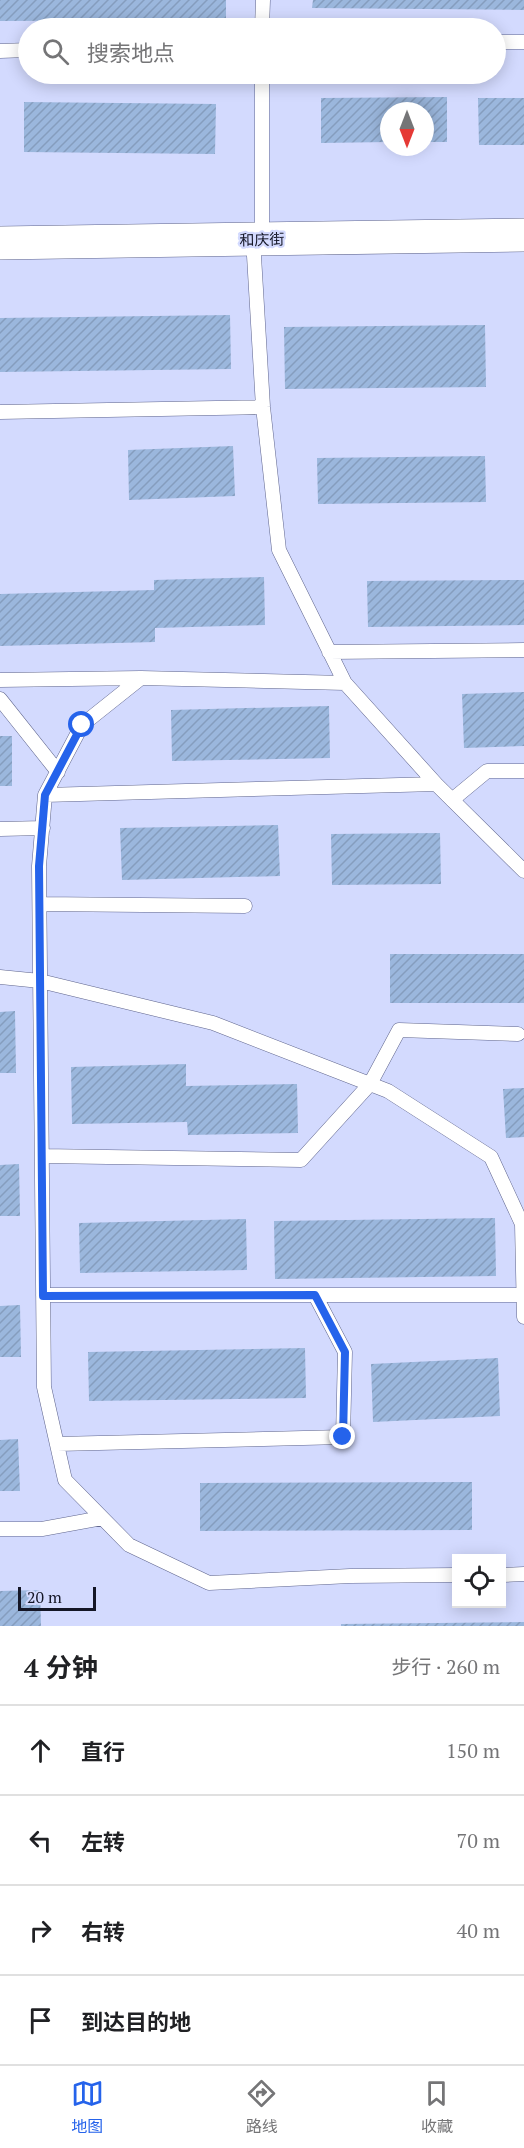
<!DOCTYPE html>
<html lang="zh">
<meta charset="utf-8">
<style>
body{margin:0;font-family:"PT Serif","Noto Sans SC",serif;background:#f2f2f2;color:#202124}
.controls{position:absolute;right:18px;bottom:18px;display:grid;overflow:hidden;border-radius:0px;box-shadow:0 3px 15px #0003}
.controls button{width:54px;height:54px;display:grid;place-items:center;padding:0;border:0;border-bottom:2px solid #e0e0e0;background:#fff;color:#202124;font:30px sans-serif}
.compass{position:absolute;left:380px;top:102px;width:54px;height:54px;border-radius:50%;background:#fff;box-shadow:0 3px 15px #0003;rotate:180deg}
.scale{position:absolute;left:18px;bottom:15px;width:78px;box-sizing:border-box;padding-left:6px;border:3px solid #141626;border-top:0;font-size:16px;line-height:21px;white-space:nowrap;color:#141626;-webkit-text-stroke:4px #d3dafe;paint-order:stroke}
.stop{position:absolute;width:18px;height:18px;margin:-14px;border:4px solid #2563eb;border-radius:50%;background:#fff}
.stop.end{background:#2563eb;border-color:#fff;box-shadow:0 2px 6px #0008}
.list{margin:0;padding:0;list-style:none}
h2{display:flex;justify-content:space-between;align-items:center;height:78px;margin:0;padding:0 24px;font-size:26px}
h2 small{font-size:20px;font-weight:400;color:#757577}
.list li{display:grid;grid-template-columns:39px 1fr auto;gap:18px;align-items:center;box-sizing:border-box;height:90px;padding:0 24px;border-top:2px solid #e0e0e0}
.list b{display:block;font-size:22px;white-space:nowrap}
.list em{font-size:20px;font-style:normal;color:#757577}
.icon{flex:none;width:33px;height:33px;fill:none;stroke:currentColor;stroke-width:2;stroke-linecap:round;stroke-linejoin:round}
.map{position:relative;flex:none;width:524px;height:1626px;overflow:hidden}
.search{position:absolute;background:#fff;box-shadow:0 3px 15px #0003;left:18px;right:18px;top:18px;height:66px;display:flex;align-items:center;gap:15px;box-sizing:border-box;padding:0 21px;border-radius:33px;color:#757577;font-size:22px}
.sheet{height:438px;background:#fff}
nav{display:flex;justify-content:space-around;align-items:center;box-sizing:border-box;height:84px;border-top:2px solid #e0e0e0;background:#fff;font-size:16px;color:#757577}
nav a{display:grid;justify-items:center;gap:3px}
nav .on{color:#2563eb}
.map>svg:first-child{display:block}
</style>
<div class="map">
<svg width="524" height="1626" viewBox="0 0 524 1626">
<defs>
<pattern id="building-hatch" width="6" height="6" patternUnits="userSpaceOnUse" patternTransform="scale(1.5)"><rect width="6" height="6" fill="#9bb7dd"/><path d="M-1 1l2-2M0 6l6-6M5 7l2-2" fill="none" stroke="#859dbe"/></pattern>
</defs>
<rect width="100%" height="100%" fill="#d3dafe"/>
<path fill="url(#building-hatch)" d="M0,0H226V20L0,21Z
M313,0H524V10L312,8Z
M447,97V142H425V111H389V142L321,143V98Z
M478,98H524V145H479Z
M24,102L216,104L215,154L24,152Z
M230,315L231,369L0,372V318Z
M485,325L486,387L285,389L284,327Z
M233,446L235,496L129,500L128,450Z
M485,456L486,502L318,504L317,458Z
M264,577L265,625L155,628V642L0,646V594L154,590V580Z
M524,580V625L368,627L367,581Z
M524,692V746L464,748L462,694Z
M329,706L330,758L172,761L171,710Z
M0,736H12V786H0Z
M278,825L280,876L122,880L120,828Z
M440,833L441,884L332,885L331,834Z
M390,954H524V1003H390Z
M15,1011L16,1073H0V1012Z
M186,1064V1086L297,1084L298,1133L188,1135L187,1122L72,1124L71,1067Z
M524,1088V1137L506,1138L503,1089Z
M19,1164L20,1216H0V1165Z
M495,1218L496,1276L275,1279L274,1221Z
M246,1219L247,1270L80,1273L79,1223Z
M20,1305L21,1357H0V1306Z
M305,1348L306,1398L89,1401L88,1352Z
M498,1358L500,1416L373,1422L371,1364Z
M18,1439L20,1491H0V1440Z
M472,1482V1530L200,1531V1483Z
M40,1590L41,1626H0V1591Z
M524,1622V1626H341V1624Z"/>
<g fill="none" stroke-linecap="round" stroke-linejoin="round">
<g stroke="#5f658d" stroke-width="15">
<path id="service" d="M262,28L263,0
M496,42H524
M0,51L28,50
M253,239L263,407L279,550L345,683L436,784L524,871
M262,239V74
M0,412L263,407
M329,652L524,650
M0,680L141,678
M345,683L141,678L82,725L45,795L39,866L44,1387L65,1480L129,1545L209,1583L350,1576L456,1575
M0,699L58,772
M45,795L436,784
M452,800L487,771H524
M0,829L43,828
M40,904L245,906
M0,977L40,981L213,1023L388,1091L491,1157L522,1224L524,1317
M42,1156L301,1160L370,1084L399,1030L518,1034
M43,1295H523
M57,1444L343,1437L345,1352L315,1295
M0,1529H42L102,1518
M502,1575L524,1574"/>
</g>
<g stroke="#5f658d" stroke-width="34">
<path id="tertiary" d="M0,243L524,235"/>
</g>
<use href="#service" stroke="#fff" stroke-width="14"/>
<use href="#tertiary" stroke="#fff" stroke-width="33"/>
</g>
<g fill="none" stroke-linecap="round" stroke-linejoin="round">
<path stroke="#2563eb" stroke-width="8" d="M82,725L45,795L39,866L43,1296L315,1295L345,1352L343,1437"/>
</g>
<g text-anchor="middle" dominant-baseline="central" stroke-width="4.5" stroke-linejoin="round" paint-order="stroke">
<g font-size="15" fill="#141626" stroke="#d3dafe">
<text transform="translate(262 239) rotate(-1)">和庆街</text>
</g>
</g>
</svg>
<div class="controls">
<button><svg class="icon" aria-label="locate" viewBox="0 0 24 24"><circle cx="12" cy="12" r="6"/><path d="M12 2v4M12 18v4M2 12h4M18 12h4"/></svg></button>
</div>
<svg class="compass" viewBox="-18 -18 36 36"><path d="M0-13l5 13h-10z" fill="#e53935"/><path d="M0 13l5-13h-10z" fill="#757577"/></svg>
<div class="scale">20 m</div>
<div class="stop" style="left:82px;top:725px"></div>
<div class="stop end" style="left:343px;top:1437px"></div>
<div class="search"><svg class="icon" aria-label="search" viewBox="0 0 24 24"><circle cx="10" cy="10" r="6"/><path d="M15 15l6 6"/></svg>搜索地点</div>
</div>
<section class="sheet">
<h2>4 分钟<small>步行 · 260 m</small></h2>
<ul class="list">
<li><svg class="icon" aria-label="ahead" viewBox="0 0 24 24"><path d="M12 20V5M6 11l6-6 6 6"/></svg><div><b>直行</b></div><em>150 m</em></li>
<li><svg class="icon" aria-label="left" viewBox="0 0 24 24"><path d="M17 20v-9H6M10 6l-5 5 5 5"/></svg><div><b>左转</b></div><em>70 m</em></li>
<li><svg class="icon" aria-label="right" viewBox="0 0 24 24"><path d="M7 20v-9h11M14 6l5 5-5 5"/></svg><div><b>右转</b></div><em>40 m</em></li>
<li><svg class="icon" aria-label="arrive" viewBox="0 0 24 24"><path d="M6 21V4h12l-3 4 3 4H6"/></svg><div><b>到达目的地</b></div></li>
</ul>
</section>
<nav>
<a class="on"><svg class="icon" aria-label="map" viewBox="0 0 24 24"><path d="M3 6l6-2 6 2 6-2v14l-6 2-6-2-6 2zM9 4v14M15 6v14"/></svg>地图</a>
<a><svg class="icon" aria-label="directions" viewBox="0 0 24 24"><path d="M12 3l9 9-9 9-9-9zM9 14v-3h6M13 9l2 2-2 2"/></svg>路线</a>
<a><svg class="icon" aria-label="saved" viewBox="0 0 24 24"><path d="M7 4h10v16l-5-4-5 4z"/></svg>收藏</a>
</nav>
